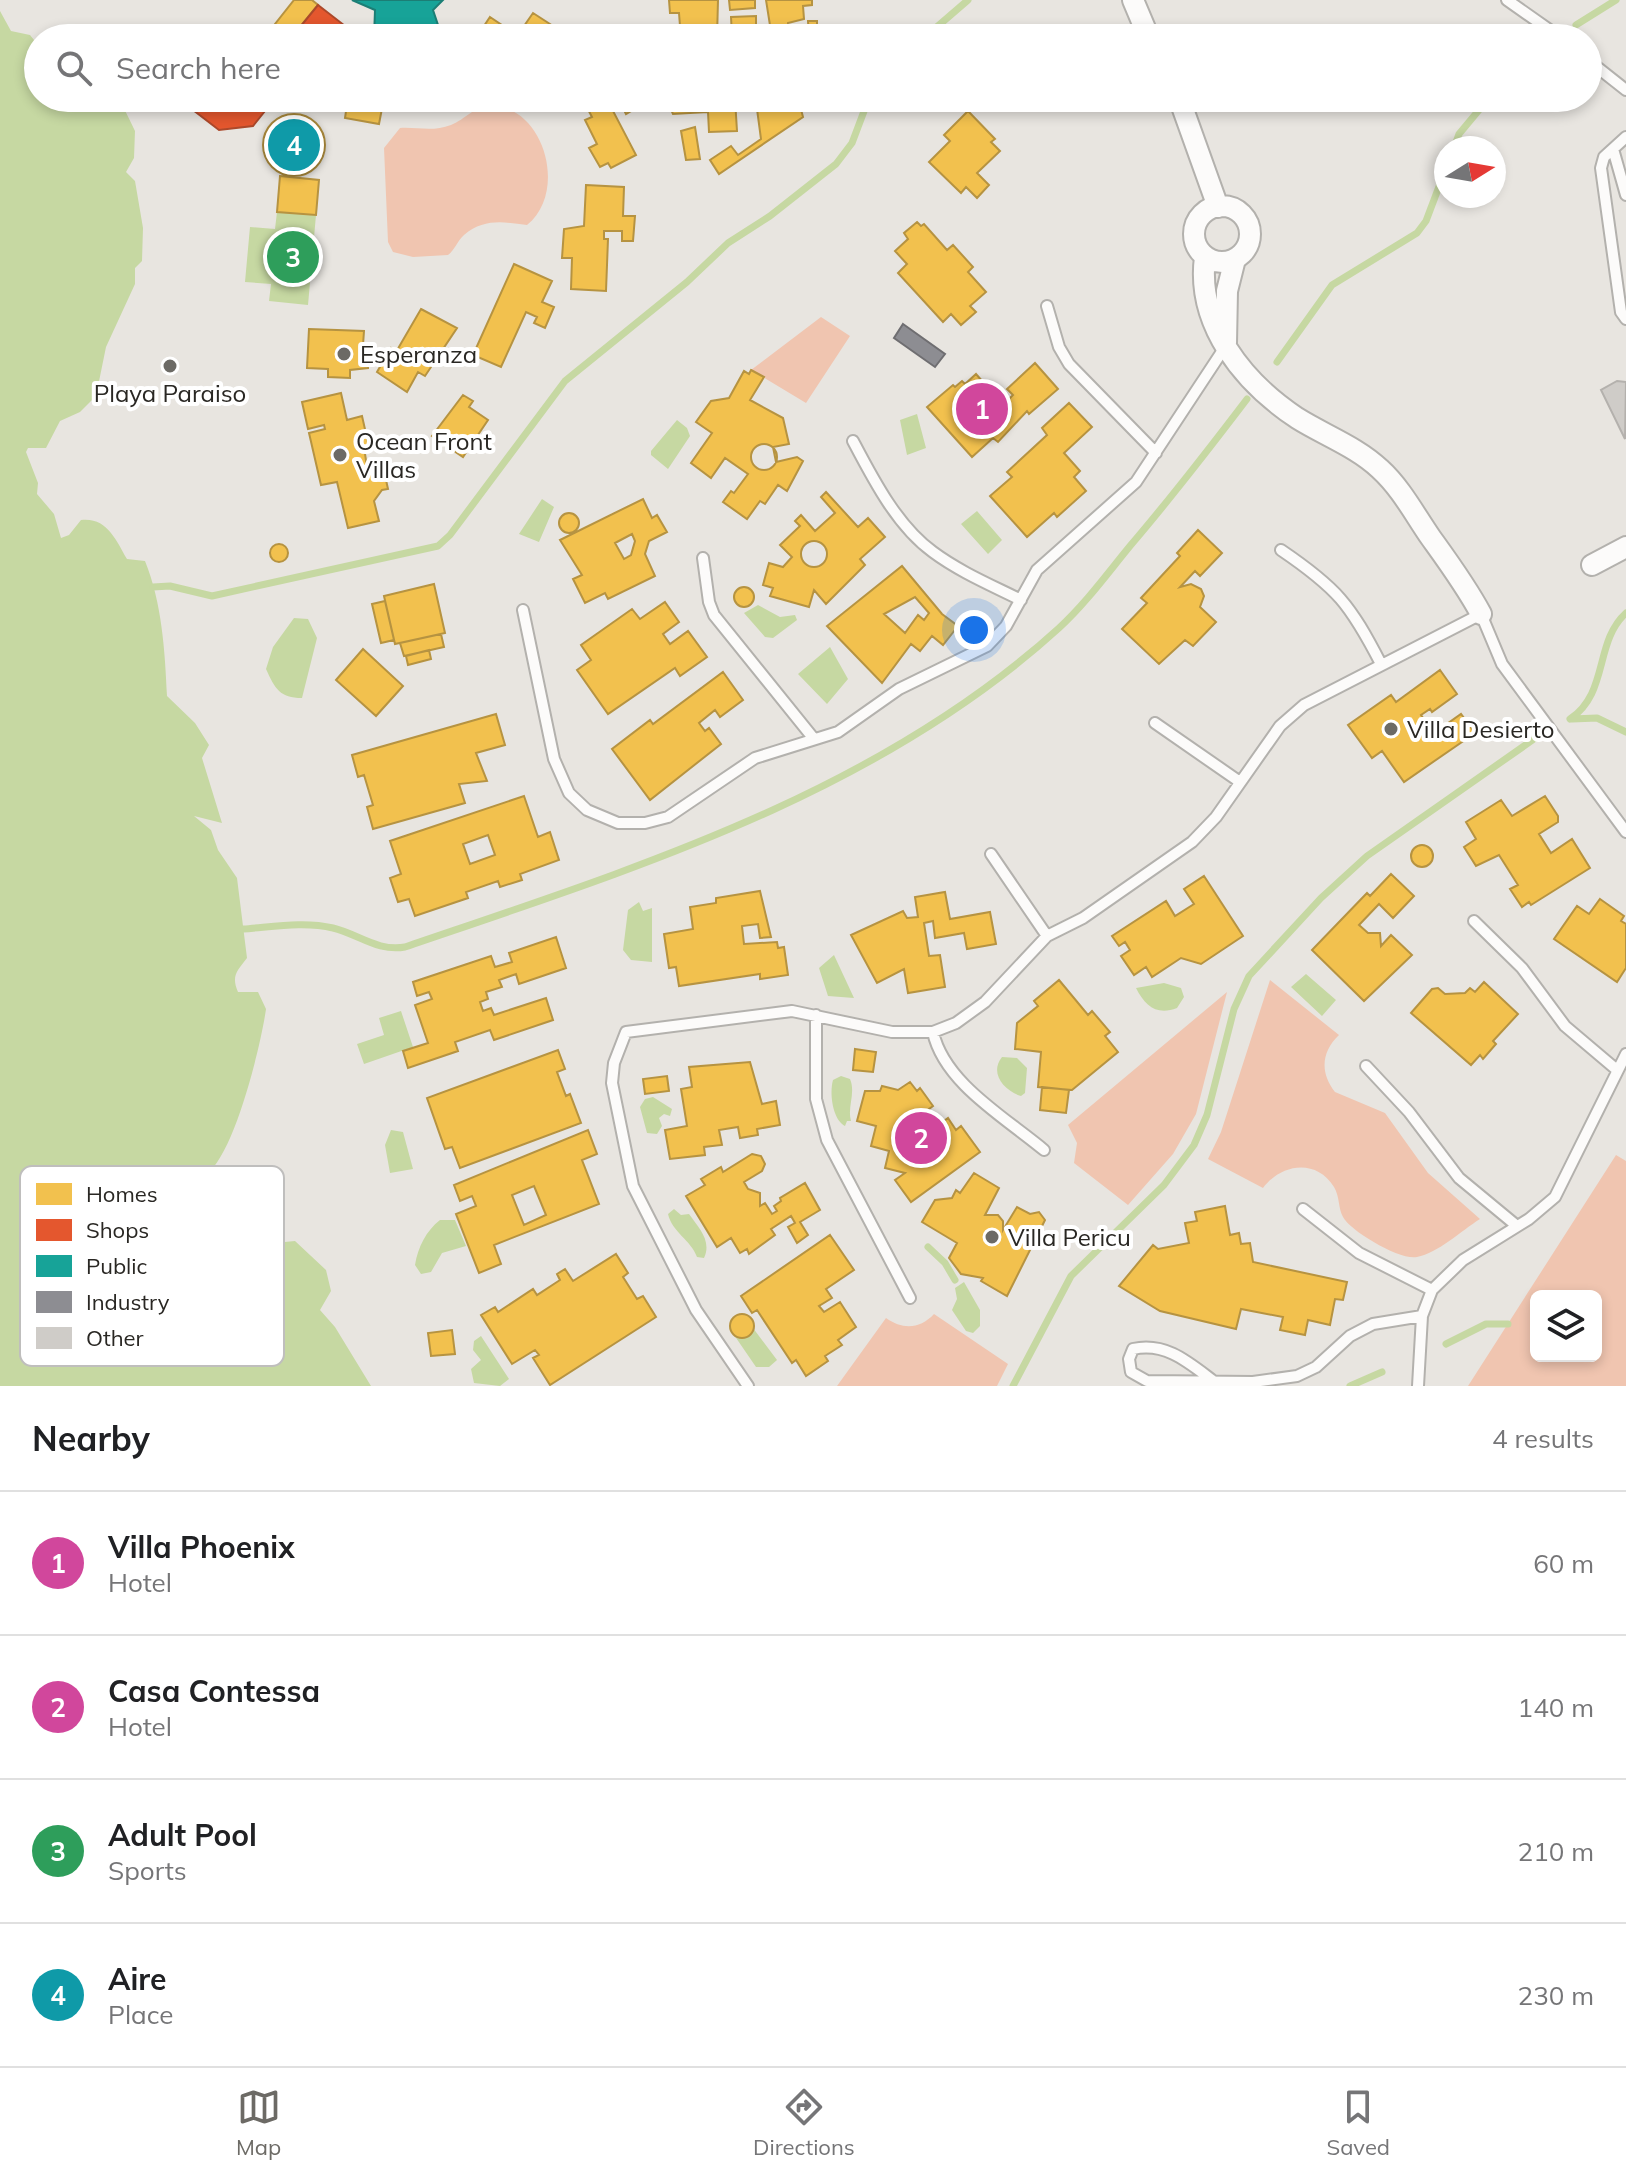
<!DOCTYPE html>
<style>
body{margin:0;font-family:Mulish,sans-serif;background:#f2f2f2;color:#202124}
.controls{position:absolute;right:24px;bottom:24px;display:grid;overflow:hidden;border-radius:12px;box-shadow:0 4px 12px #0003}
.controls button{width:72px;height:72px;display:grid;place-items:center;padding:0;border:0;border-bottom:2px solid #e0e0e0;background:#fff;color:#202124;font:40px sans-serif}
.compass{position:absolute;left:1434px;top:136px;width:72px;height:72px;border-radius:50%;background:#fff;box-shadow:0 4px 12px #0003;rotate:79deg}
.you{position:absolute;left:974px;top:630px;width:28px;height:28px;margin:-20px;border:6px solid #fff;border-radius:50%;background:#1a73e8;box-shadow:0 0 0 12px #1a73e833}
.badge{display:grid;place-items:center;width:52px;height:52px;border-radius:50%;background:#6c6a65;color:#fff;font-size:26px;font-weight:700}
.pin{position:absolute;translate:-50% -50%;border:4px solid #fff;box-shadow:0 2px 8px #0006}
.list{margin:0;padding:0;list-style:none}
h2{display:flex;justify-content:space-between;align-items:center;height:104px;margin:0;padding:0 32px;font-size:34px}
h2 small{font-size:26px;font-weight:400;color:#757577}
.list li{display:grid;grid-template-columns:52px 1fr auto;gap:24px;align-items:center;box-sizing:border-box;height:144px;padding:0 32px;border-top:2px solid #e0e0e0}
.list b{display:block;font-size:30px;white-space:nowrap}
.list p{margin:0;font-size:26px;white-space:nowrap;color:#757577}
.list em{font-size:26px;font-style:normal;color:#757577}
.icon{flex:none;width:44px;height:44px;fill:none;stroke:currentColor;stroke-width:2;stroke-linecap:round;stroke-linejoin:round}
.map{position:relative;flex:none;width:1626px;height:1386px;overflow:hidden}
.search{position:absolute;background:#fff;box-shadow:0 4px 12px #0003;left:24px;right:24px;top:24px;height:88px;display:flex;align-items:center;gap:20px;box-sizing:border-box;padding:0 28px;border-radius:44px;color:#757577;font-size:30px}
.sheet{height:680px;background:#fff}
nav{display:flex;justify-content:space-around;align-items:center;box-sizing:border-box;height:112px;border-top:2px solid #e0e0e0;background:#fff;font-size:22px;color:#757577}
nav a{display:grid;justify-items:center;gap:4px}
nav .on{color:#6c6a65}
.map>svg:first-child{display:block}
</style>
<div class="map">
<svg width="1626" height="1386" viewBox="0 0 1626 1386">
<rect width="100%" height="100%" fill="#e8e5e0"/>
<path fill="#f0c5b0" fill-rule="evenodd" d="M491,105C545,107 568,192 527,225C504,222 484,218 464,235C457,241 455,250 448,255L413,257L393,252L388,242L384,148L400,128C418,127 433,132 451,125C466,119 473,107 491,105Z
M821,317L850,336L806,403L751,370Z
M1270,980L1339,1035C1321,1052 1320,1073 1335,1092L1385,1113L1428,1173L1480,1219C1461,1231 1438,1253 1417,1257C1401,1261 1350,1231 1343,1217C1338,1208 1340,1197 1334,1187C1316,1158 1281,1164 1263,1188L1208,1159L1221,1132Z
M1227,992L1196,1114L1173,1154L1128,1205L1074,1163L1077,1143L1068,1125Z
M1616,1155L1626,1161V1386H1468ZM1536,1296H1596V1356H1536Z
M934,1314L1008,1364L997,1386H837L886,1318C903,1330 920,1329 934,1314Z"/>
<path fill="#c6d8a2" d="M0,11L11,31L30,35L38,45V98H119L135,131L134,158L126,172L135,181L143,228L142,261L135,268V284L106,347L96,396L80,412L60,421L46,448H28L26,452L38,483L37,494L54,514L61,538L69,535L81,520C107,517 116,540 127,559L145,561C162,603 165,651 167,696L195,723L209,745L202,758L222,823L194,816L211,830L218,850L237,878L247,958C237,971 231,976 238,992H258L266,1009C261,1045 234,1156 206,1174L211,1203H204L194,1211L195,1228L174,1218L166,1225L195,1274L211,1253L239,1237L274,1243L295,1241L326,1270L331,1291L320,1310L335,1327L371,1386H0Z
M277,212L316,215L308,305L269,301L271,284L245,282L250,227L275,229Z
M917,414L926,448L907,455L900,420Z
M677,420L687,428L690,436L668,469L651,455V451Z
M542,499L554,507L539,542L519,534Z
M977,511L1002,540L988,554L961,524Z
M758,605L780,617L795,615L797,620L773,638L765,637L744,613Z
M294,618L308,619L317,638L302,698C280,698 275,689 266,669L273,647Z
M830,647L848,679L827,704L798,674Z
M639,902L643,911L652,908V962L631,960L623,950L628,910Z
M834,955L854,998L828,996L819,968Z
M1306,974L1336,1000L1322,1016L1291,987Z
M1164,983L1181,988L1184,997L1177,1008C1157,1016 1145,1006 1136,988Z
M401,1011L413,1047L364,1064L357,1044L384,1035L379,1018Z
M1002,1057L1017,1058L1027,1068L1025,1093L1021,1096C1004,1091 989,1073 1002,1057Z
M841,1076L850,1079C856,1093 847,1107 851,1121H847L845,1126C833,1120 829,1094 833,1080Z
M653,1097L672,1109L670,1116L664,1114L659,1118L662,1126L657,1134L647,1133L640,1107L645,1099Z
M391,1130L403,1132L413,1169L390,1173L385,1145Z
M674,1209L681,1215L689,1214C699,1228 712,1241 704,1258L697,1257C691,1240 672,1232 668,1214Z
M440,1220H455L466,1246L442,1253L431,1272L421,1274L415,1265C418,1247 426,1231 440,1220Z
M964,1282L980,1310V1326L973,1333L966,1331L952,1310L957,1299L955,1288Z
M753,1328L777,1360L769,1367H756L732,1332L744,1337Z
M481,1336L509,1379L500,1386L474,1383L471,1369L481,1360L473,1350L474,1341Z"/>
<path fill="#f2c14e" stroke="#b69341" stroke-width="2" fill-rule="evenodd" d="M294,0H312L318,5L291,38H264Z
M669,0H718L717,38H699L695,25L680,26L679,13H670Z
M729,0H755V8L730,10Z
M766,0H812V5L803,6L804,19L788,23L789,38H772Z
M533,13L553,26L546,36L549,38H523L527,32L522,29Z
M756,16V35L764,34V38H724L732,36L731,17Z
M490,17L521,38H476Z
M808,21H817V26H830V38H809Z
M675,25L676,38H662L661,26Z
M348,98H384L379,124L345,118Z
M582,98H631L636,108L626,114L622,106L613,111L636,155L611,168L608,163L600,167L589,148L597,144L585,120L592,117Z
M760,98H798L803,117L719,174L710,160L731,146L738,155L761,139L757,109H761Z
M735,99L737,131L709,132L708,112L673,114L668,103Z
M968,111L995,139L991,142L1000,151L977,173L989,185L977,198L966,187L961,193L929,162L950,141L944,135Z
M263 145a31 31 0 1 1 62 0a31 31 0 1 1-62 0Z
M695,127L700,159L686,160L681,131Z
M280,176L319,180L316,215L277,212Z
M586,185L624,187L623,216H635L633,241H622V231H604V239H608L606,291L571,289L572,258H562L564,229L584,226Z
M917,222L921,226L924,224L947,250L953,245L973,267L968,272L986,292L970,306L976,312L961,325L951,314L943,322L898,273L907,264L895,251L908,239L904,233Z
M514,264L552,281L542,302L554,307L545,328L534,323L537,317L526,312L501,367L473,355Z
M421,309L457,328L425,376L418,372L407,392L377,372L391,348L396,352Z
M309,329L364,331L362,359H368V368L350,370V378L328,377V369L307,368Z
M1035,363L1058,389L1029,414L1027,411L998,442L993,438L972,457L927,407L953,385L955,387L962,381L965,384L976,374L1003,405L1013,395L1007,389Z
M751,370L764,377L750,400L783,418L789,444L773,447L776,462L797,457L803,461L787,491L778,485L765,504L760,501L747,519L723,502L731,491L734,493L748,474L725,458L711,478L691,463L712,433L696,422L711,401L729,398L744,371L749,374Z
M341,393L347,420L362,416L369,447H364L368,474L384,471L388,489L382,490L374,501L379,521L348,528L337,482L321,485L309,433L325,429L324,425L308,429L302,402Z
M463,395L473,401L469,407L488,420L463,457L432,436Z
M1069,403L1092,427L1064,453L1080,471L1074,477L1086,491L1057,517L1054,513L1027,537L990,496L1012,477L1007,472L1047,435L1042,428Z
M751 457a13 13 0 1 1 26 0a13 13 0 1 1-26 0Z
M826,492L858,527L868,518L885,537L860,559L865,565L826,604L814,590L809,607L770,596L773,588L763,585L769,563L783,567L792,557L780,545L800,526L795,521L801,515L815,531L835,513L821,497Z
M643,499L652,518L657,515L667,532L649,541L645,554L655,576L608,599L605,593L585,603L573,579L582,575L560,540ZM632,534L635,541L631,555L624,559L615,543Z
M559 523a10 10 0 1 1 20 0a10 10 0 1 1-20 0Z
M1198,530L1222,553L1200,576L1195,571L1180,587L1191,584L1201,589L1204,596L1200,607L1216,622L1193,646L1185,640L1159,664L1122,629L1147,603L1141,598L1180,556L1177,553Z
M801 554a13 13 0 1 1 26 0a13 13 0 1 1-26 0Z
M270 553a9 9 0 1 1 18 0a9 9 0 1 1-18 0Z
M902,566L942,614L958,626L943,645L932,636L920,651L911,644L882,683L827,626ZM915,597L929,613L924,620L918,615L905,633L884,614Z
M434,584L445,633L395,644L384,596Z
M734 597a10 10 0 1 1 20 0a10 10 0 1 1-20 0Z
M385,601L394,640L381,643L372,604Z
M665,602L679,622L663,634L670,644L688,631L707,657L680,676L675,668L608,714L577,670L591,660L581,645L632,609L640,619Z
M441,634L444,647L404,656L400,643Z
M363,649L403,686L376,716L336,680Z
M429,650L431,659L408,665L406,656Z
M1440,670L1457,694L1432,712L1430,709L1421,715L1434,733L1461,714L1475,733L1404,782L1382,751L1372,758L1348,725L1391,695L1396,702Z
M723,672L743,700L720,717L715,710L699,723L705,731L709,728L721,744L650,800L612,749L650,720L653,724Z
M496,714L505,745L476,753L487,781L459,784L465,803L373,829L367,807L373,805L364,775L358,777L352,755Z
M524,796L538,837L550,832L559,860L520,874L522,880L500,887L498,881L466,892L468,898L415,916L409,899L398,902L390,878L401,874L390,841ZM488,835L495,855L470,864L463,844Z
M1545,796L1558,816V822L1539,834L1551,853L1572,839L1590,868L1531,905L1529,902L1522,907L1510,889L1518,885L1499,855L1476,866L1464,847L1476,839L1466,822L1501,800L1512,816Z
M1411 856a11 11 0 1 1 22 0a11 11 0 1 1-22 0Z
M1391,874L1414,896L1393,918L1379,904L1359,925L1368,933H1380L1381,946L1391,935L1412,955L1364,1001L1312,950L1367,893L1370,896Z
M1204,876L1243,936L1201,964L1181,958L1152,977L1146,967L1134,975L1121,956L1130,950L1125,942L1119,946L1112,936L1166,901L1175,916L1194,904L1184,889Z
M760,891L771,937L760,938L758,924L742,926L744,944L777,942L778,948L784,947L788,975L760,979V974L679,986L676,967L669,968L664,934L693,929L690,907L716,903V898Z
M945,892L950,919L990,912L996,944L967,949L964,933L935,938L933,921L924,923L929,956L940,955L945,987L908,993L904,969L877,983L851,935L903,911L907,918L918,917L915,897Z
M1600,899L1624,916L1621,921L1626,924V968L1617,982L1554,939L1577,906L1589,914Z
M556,937L566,968L519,984L516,974L499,980L502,987L486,992L488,999L480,1002L483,1011L491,1008L494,1015L546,998L553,1020L494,1040L490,1030L455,1042L458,1051L408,1068L403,1051L428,1043L415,1005L432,999L429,992L417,996L413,982L491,956L495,967L512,962L509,953Z
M1059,980L1088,1015L1092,1011L1110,1032L1105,1036L1118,1052L1072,1090L1038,1087L1041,1052L1015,1049L1017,1023L1038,1006L1034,1001Z
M1484,982L1518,1014L1493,1041L1496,1044L1483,1059L1480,1055L1471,1065L1411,1013L1432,989L1438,988L1445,994L1465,993L1470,988L1475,992Z
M855,1049L876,1052L873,1072L853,1070Z
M558,1050L565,1069L557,1072L566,1096L570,1094L581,1123L460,1168L452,1147L445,1149L427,1098Z
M750,1062L762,1104L776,1101L780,1125L757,1129L758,1135L740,1138L738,1127L719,1130L722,1145L704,1147L705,1155L670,1159L665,1130L687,1126L681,1089L692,1087L689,1067Z
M667,1076L669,1091L645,1094L643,1079Z
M910,1082L917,1091L920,1088L933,1106L925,1112L936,1127L948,1118L956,1130L961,1126L980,1152L911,1202L895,1180L905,1173L885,1168L889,1151L871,1146L876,1126L857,1121L865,1091H880L882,1086L898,1090Z
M1042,1087L1069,1090L1066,1113L1040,1110Z
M588,1130L597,1154L582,1160L599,1204L494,1245L501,1264L479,1273L456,1214L476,1206L472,1196L460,1201L454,1185ZM534,1186L546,1215L524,1225L512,1195Z
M752,1154L761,1156L765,1164L762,1171L744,1182L748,1189L760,1193V1206L765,1203L772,1214L777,1211L774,1206L781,1201L780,1198L805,1183L820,1210L800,1222L808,1235L797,1243L788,1227L795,1223L791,1216L771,1229L775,1235L749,1254L747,1249L740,1253L731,1238L717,1247L686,1196L705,1185L701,1179L721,1167L723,1172Z
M974,1173L999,1188L985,1215H998L1003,1221V1230L1017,1207L1030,1214L1039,1212L1045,1220L1007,1296L981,1281L983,1278L961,1274L949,1258L957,1243L922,1222L935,1200L952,1198L956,1190L960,1193Z
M1225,1206L1230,1235L1239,1233L1241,1244L1250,1243L1253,1262L1347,1282L1343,1300L1335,1299L1330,1325L1308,1320L1305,1335L1280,1330L1283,1317L1241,1309L1236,1329L1160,1311L1119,1286L1153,1245L1158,1249L1189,1243L1185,1223L1197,1221L1195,1212Z
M830,1235L854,1270L826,1289L832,1298L819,1306L824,1312L840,1302L856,1327L838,1340L842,1345L825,1356L828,1361L806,1376L796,1360L792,1363L757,1310L752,1313L741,1296Z
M616,1254L628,1273L623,1277L637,1299L643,1296L656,1317L550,1385L533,1358L539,1355L535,1350L512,1364L481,1315L495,1307L498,1312L533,1289L537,1295L560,1280L557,1274L565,1269L573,1281Z
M730 1326a12 12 0 1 1 24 0a12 12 0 1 1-24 0Z
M452,1330L455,1354L431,1356L428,1333Z"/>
<path fill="#e4572e" stroke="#ac492b" stroke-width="2" d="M318,5L358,36L356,38H291Z
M192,98H273V101L253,126L219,130L193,110Z"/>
<path fill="#17a398" stroke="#1c7e75" stroke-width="2" d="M352,0H443L433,10L438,25L407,38H374L375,10Z"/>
<path fill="#8d8d92" stroke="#6f6e71" stroke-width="2" d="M903,324L945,354L935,367L894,338Z"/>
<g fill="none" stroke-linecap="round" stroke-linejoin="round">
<path stroke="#c6d8a2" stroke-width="7" d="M1576,25L1616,0
M924,38L968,0
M1454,148L1459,134L1489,98
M1277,362L1332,285L1417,233L1426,221L1446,168
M153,587L170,586L212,596L438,546L450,535L565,381L687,282L728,243L770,216L836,164L852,143L869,98
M1570,719C1609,693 1594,642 1626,613
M1572,719L1597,718L1626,732
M243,929C272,927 304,921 333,928C358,934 378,952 405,947C633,869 877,794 1059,628C1086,603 1107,574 1130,546C1171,498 1209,449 1247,399
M928,1247L945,1263L955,1280
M1446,1344L1486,1324H1508
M1013,1386L1071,1276L1164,1185L1194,1145L1207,1115L1234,1009L1249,976L1321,898L1367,856L1534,739
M1350,1386L1382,1372"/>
</g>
<path fill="#cfccc8" stroke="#b4b1ad" stroke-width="2" d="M1617,381L1626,382L1625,439L1601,390Z"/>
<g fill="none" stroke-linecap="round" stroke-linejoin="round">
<g stroke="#b3b1ad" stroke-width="14">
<path id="service" d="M1507,0L1561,38
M1588,60L1626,90
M1626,137L1604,157L1601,168L1621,312L1626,319
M1613,149L1626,195
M1047,306L1059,347L1069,364L1156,453
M853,441C873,479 897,526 933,552C960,572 991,585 1021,600
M1281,550C1337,588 1350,604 1381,664
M703,558L709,602L714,615L814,739
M523,610L554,759L569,793L587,810L618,823H645L668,817L755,758L838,732L899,689L987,646L1006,626L1037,570L1136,482L1225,347
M1155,723L1240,782
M991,854L1047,936
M1474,921L1522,968L1565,1026L1617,1070
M816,1015V1099L827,1140L910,1298
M933,1032C944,1083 1006,1118 1044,1150
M1366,1066L1409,1112L1459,1178L1517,1226
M1303,1209L1359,1253L1432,1290
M1212,1380C1187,1361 1165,1342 1133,1349L1129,1359L1131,1372L1147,1381L1253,1382L1297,1376L1316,1367L1350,1336L1373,1324L1422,1316
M748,1386L696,1310L633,1186L612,1083L614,1063L626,1032L792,1011L892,1032H933L956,1023L985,1002L1047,936L1083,918L1192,842L1216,817L1280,726L1304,705L1481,614L1502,664L1626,832
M1418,1386L1422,1316L1432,1290L1463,1260L1529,1219L1555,1197L1626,1054"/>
</g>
<g stroke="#b3b1ad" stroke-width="24">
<path id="minor" d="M1133,0L1149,38
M1179,98L1218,207
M1194 234a28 28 0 1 1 56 0a28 28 0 1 1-56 0Z
M1205,257C1196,324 1243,382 1297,418C1324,435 1357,447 1380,469C1401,488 1415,515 1431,538C1449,563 1466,586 1481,614
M1226,343L1227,291L1235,259
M1592,565L1626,547"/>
</g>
<use href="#service" stroke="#fcfbfa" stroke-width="10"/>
<use href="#minor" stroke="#fcfbfa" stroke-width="20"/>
</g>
<g fill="#6c6a65" stroke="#fff" stroke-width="3">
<circle cx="344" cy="354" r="8"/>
<circle cx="170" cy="366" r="8"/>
<circle cx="340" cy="455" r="8"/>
<circle cx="1391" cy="729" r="8"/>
<circle cx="992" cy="1237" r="8"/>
</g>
<g text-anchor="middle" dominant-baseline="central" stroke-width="8" stroke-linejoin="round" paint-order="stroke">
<g font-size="24" fill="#292723" stroke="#fff" text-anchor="start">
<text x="360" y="354">Esperanza</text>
<text x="170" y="393" text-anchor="middle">Playa Paraiso</text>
<text x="356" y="441">Ocean Front<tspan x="356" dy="28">Villas</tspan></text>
<text x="1407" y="729">Villa Desierto</text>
<text x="1008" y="1237">Villa Pericu</text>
</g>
</g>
<rect x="20" y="1166" width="264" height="200" rx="12" fill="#fff" stroke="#bfbebd" stroke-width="2"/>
<rect x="36" y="1183" width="36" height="22" fill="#f2c14e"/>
<rect x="36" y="1219" width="36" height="22" fill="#e4572e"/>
<rect x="36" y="1255" width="36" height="22" fill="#17a398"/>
<rect x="36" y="1291" width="36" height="22" fill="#8d8d92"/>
<rect x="36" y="1327" width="36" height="22" fill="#cfccc8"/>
<g font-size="22" fill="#292723">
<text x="86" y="1202">Homes</text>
<text x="86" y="1238">Shops</text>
<text x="86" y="1274">Public</text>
<text x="86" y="1310">Industry</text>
<text x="86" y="1346">Other</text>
</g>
</svg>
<div class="controls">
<button><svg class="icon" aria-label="layers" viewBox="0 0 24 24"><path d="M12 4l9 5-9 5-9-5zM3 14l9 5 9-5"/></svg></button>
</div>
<svg class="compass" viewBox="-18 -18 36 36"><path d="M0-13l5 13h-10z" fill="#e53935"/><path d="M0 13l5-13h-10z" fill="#757577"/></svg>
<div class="you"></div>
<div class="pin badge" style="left:982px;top:409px;background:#d1479c">1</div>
<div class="pin badge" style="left:921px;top:1138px;background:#d1479c">2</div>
<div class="pin badge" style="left:293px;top:257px;background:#2e9e5b">3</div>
<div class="pin badge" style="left:294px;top:145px;background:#0f9aa8">4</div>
<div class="search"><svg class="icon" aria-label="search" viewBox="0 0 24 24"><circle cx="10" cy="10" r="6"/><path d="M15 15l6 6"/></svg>Search here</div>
</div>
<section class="sheet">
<h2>Nearby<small>4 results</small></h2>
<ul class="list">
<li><span class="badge" style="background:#d1479c">1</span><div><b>Villa Phoenix</b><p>Hotel</p></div><em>60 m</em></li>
<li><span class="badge" style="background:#d1479c">2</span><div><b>Casa Contessa</b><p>Hotel</p></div><em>140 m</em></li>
<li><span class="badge" style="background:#2e9e5b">3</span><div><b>Adult Pool</b><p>Sports</p></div><em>210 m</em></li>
<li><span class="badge" style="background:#0f9aa8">4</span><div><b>Aire</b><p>Place</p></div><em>230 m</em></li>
</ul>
</section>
<nav>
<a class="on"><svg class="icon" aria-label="map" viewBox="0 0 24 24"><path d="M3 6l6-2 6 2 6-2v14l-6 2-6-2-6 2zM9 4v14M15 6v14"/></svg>Map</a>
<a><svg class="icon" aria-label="directions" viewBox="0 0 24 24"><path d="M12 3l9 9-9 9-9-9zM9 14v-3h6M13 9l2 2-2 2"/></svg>Directions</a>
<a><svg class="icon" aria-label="saved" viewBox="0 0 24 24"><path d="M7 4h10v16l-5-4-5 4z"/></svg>Saved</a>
</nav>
